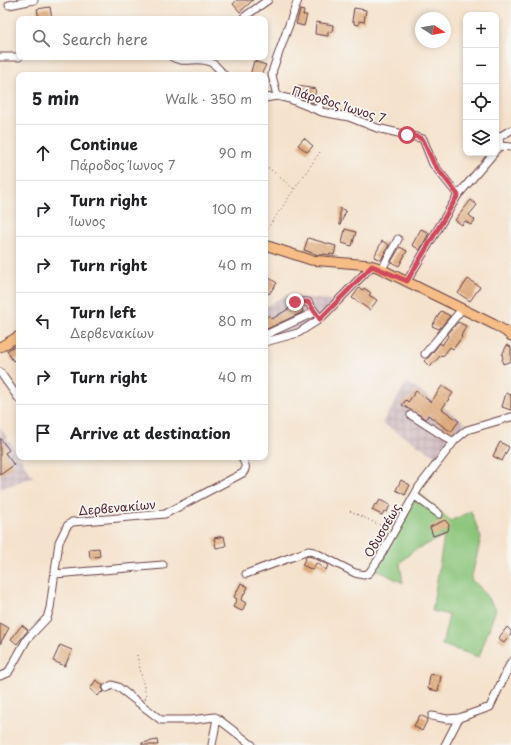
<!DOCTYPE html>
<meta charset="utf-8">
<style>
body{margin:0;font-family:"Playpen Sans",sans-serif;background:#f2f2f2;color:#202124}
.controls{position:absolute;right:12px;top:12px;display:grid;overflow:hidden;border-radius:8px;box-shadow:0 2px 6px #0003}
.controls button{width:36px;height:36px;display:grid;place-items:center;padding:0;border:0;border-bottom:1px solid #e0e0e0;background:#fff;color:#202124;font:20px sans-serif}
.compass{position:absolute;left:415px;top:12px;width:36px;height:36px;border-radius:50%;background:#fff;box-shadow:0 2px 6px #0003;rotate:101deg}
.stop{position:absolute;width:12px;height:12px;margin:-9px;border:3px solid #d1495b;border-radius:50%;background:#fff}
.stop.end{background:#d1495b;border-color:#fff;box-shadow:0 1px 4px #0008}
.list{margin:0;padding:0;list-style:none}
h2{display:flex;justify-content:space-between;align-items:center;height:52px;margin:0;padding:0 16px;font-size:17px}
h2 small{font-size:13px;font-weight:400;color:#757577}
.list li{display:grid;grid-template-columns:26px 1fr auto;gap:12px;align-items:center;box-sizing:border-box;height:56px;padding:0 16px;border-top:1px solid #e0e0e0}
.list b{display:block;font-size:15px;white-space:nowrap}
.list p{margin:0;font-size:13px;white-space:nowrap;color:#757577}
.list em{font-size:13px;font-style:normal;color:#757577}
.icon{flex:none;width:22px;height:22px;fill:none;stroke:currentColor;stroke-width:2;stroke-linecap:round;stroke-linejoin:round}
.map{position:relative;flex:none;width:511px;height:745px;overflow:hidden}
.search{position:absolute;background:#fff;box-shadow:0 2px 6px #0003;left:16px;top:16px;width:252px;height:44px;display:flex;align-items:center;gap:10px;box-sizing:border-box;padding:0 14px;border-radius:8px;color:#757577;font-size:15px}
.panel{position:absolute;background:#fff;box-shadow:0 2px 6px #0003;left:16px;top:72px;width:252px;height:388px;border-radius:8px}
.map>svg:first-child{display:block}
</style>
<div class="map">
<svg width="511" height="745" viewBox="0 0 511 745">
<defs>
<pattern id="industrial-grid" width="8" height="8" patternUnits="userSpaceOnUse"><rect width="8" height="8" fill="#d2bec2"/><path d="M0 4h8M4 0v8" fill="none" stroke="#b6a3a7"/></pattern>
<pattern id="building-back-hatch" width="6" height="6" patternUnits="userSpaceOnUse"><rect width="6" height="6" fill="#e2ae80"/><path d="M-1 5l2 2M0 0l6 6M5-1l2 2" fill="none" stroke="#c3956f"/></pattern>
</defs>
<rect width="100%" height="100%" fill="#f6f6f2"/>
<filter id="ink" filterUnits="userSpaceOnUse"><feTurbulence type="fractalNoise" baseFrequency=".025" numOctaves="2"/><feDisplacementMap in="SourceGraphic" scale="8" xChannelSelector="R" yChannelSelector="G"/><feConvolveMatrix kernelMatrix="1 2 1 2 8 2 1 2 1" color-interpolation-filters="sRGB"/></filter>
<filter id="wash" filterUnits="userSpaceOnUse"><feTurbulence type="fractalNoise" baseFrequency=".012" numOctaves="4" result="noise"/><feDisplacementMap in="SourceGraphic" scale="16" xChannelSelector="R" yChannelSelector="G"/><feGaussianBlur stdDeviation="0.9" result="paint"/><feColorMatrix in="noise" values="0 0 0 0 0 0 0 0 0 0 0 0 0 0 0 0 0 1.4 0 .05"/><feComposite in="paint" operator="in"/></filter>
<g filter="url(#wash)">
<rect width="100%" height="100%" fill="#f5e2cc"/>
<path fill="url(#industrial-grid)" d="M286,295L334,301L319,319L297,333L265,342V307Z
M407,382L467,424L437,457L382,423Z
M0,427L33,477L0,489Z"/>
<path fill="#8bc57a" stroke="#6a7252" d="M419,493L451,521L471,511L481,538L471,580L478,585L496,609L479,657L442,645L449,615L432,611L444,536L413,551L400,563L403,583L377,570L397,528Z"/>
<g id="blocks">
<path fill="url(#building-back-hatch)" d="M237,0H253L240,12L233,4Z
M50,7L52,19H39L37,9Z
M354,8L366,10L364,22L359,21V25L354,24V21H352Z
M300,10L304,11L303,15H307L304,26L296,24Z
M316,22L333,25L332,32L328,31V36L315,34Z
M254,61L266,65L261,75H250Z
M298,86L316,89L313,103L295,96Z
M304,138L313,146L307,152L298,145Z
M471,200L477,205L469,215L475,220L471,225L465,221L462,225L455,220Z
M340,208L346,211L340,225Z
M345,229L356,232L352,246L342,243Z
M421,229L429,233L420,250L412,245Z
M308,238L336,246L334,255L330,254L329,255L324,254L323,255H318L304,250Z
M382,241L389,245L381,260L374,257Z
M400,247L407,251L399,266L391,262Z
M265,275L277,283L269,294L265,292Z
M468,279L480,287L470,301L458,293Z
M359,288L363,290L364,288L371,293L369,295L377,300L370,310L352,298Z
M293,306L301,307L303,312L265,330V319L269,315L272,319Z
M441,311L450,316L439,329L432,326Z
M458,322L466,326L461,336L462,337L453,349L450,347L443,356L441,355L430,367L424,361L429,357L440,343L442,345L449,335H447Z
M507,345L511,347V361L503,364L502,360L503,358L502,355Z
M14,346L17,351L19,350V357L13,361L7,351Z
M442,386L453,393L442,409L459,421L451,432L428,415L426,419L402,405L406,400L408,402L416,391L431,402Z
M506,393L511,395V410L502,407Z
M0,438L9,450L5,453L14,465L0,475Z
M500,442L509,447L502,461L493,456Z
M401,480L410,485L405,495L396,490Z
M380,500L390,505L387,512L384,511L382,515L372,510L375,504L377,505Z
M445,520L449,525L448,531L433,536L430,527Z
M224,536L226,546L216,548L214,538Z
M99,548L100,556L90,558L89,549Z
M308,556L312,557L328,565L326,570L316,563L313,570L302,565L306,557Z
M241,583L248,587L241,600L246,603L242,611L233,607L237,599L234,597Z
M0,623L9,628L0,644Z
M22,625L28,630L17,644L11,639Z
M507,627L511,631V634L504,643L498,639Z
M60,645L72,650L65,666L53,661Z
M430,674L441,676L438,691L428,689Z
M96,680L103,685L102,688L104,691L102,693L101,692L98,696L90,689Z
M420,715L428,719L422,731L414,726Z
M157,740L158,745H142V743Z"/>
</g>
</g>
<g filter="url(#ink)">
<use href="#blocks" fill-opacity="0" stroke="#643c43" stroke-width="1"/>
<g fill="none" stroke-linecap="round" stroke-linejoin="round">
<g stroke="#643c43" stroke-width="9">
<path id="minor" d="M9,5L34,0
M244,17L268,0
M0,57H19
M172,57C185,65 200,55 212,63C217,66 220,71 224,75
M277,96L272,75L273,69L298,0
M265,98L277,96L290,99L322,112L349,117L377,128L420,138L423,139L433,164L458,195
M318,110L321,101
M500,146L499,137L511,130
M497,149L500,146L511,147
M382,269L398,239
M407,281L458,195L494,153
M295,302H308L318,316
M265,335L315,312
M265,342L298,333L320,319L372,266
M425,354L462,309
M0,372L19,399
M411,415L453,442
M415,496L439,514
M55,574L163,565
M246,574L308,551L314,552L355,573L364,575L369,573L378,560L419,487L455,440L467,430L511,417
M0,676L8,673L27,639L47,618L50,608L59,542L67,526L72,522L165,514L243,473C248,467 244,463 242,457
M107,688L112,685L118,687L161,720H191L215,717L217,718L212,745
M432,716L447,719L459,718L490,707L511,662
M217,718L252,745
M445,745L459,718"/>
</g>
<g stroke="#643c43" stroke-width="11">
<path id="major" d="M265,245L311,260L370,265L377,267L493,324L505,331L511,336
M0,347L19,336"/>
</g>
<path stroke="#643c43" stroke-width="1" stroke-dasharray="1 3" stroke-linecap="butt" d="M265,165L294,189
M265,232L320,152
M350,511L388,529
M137,655L146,696L145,699"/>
<use href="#minor" stroke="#fff" stroke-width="7"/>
<use href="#major" stroke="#f6be86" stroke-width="9"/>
</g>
</g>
<g fill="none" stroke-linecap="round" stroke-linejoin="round" filter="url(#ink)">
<path stroke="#d1495b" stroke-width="5" d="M295,302H308L320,319L372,266L407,281L458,195L434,164L423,140L418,137L407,135"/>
</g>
<g text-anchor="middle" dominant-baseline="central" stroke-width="3.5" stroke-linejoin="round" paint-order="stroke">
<g font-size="12" fill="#4a1f2b" stroke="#f6f6f2">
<text transform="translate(339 104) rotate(17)">Πάροδος Ίωνος 7</text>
<text transform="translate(117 507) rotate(-5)">Δερβενακίων</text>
<text transform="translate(382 530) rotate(-60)">Οδυσσέως</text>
</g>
</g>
</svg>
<div class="controls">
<button>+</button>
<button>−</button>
<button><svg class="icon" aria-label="locate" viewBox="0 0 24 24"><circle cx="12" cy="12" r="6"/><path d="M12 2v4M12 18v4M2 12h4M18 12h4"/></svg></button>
<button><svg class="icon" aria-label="layers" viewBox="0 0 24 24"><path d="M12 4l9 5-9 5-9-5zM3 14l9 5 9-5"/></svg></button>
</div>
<svg class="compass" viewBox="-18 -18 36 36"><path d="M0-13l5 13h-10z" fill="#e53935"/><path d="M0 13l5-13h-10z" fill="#757577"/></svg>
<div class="stop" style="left:407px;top:135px"></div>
<div class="stop end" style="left:295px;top:302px"></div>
<div class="search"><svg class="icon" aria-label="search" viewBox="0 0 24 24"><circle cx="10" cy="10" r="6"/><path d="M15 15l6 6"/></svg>Search here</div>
<section class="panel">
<h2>5 min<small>Walk · 350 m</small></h2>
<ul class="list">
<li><svg class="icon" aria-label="ahead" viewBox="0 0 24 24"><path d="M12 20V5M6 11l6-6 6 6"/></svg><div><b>Continue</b><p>Πάροδος Ίωνος 7</p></div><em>90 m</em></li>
<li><svg class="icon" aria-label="right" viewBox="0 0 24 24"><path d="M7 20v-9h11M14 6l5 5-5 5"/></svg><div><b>Turn right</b><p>Ίωνος</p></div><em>100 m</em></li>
<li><svg class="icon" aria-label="right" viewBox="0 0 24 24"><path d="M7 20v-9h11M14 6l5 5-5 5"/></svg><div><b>Turn right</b></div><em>40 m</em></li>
<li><svg class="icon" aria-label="left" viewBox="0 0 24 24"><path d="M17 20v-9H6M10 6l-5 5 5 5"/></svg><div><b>Turn left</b><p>Δερβενακίων</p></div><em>80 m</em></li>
<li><svg class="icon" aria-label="right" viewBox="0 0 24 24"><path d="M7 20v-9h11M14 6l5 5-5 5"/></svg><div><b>Turn right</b></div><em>40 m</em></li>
<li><svg class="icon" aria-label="arrive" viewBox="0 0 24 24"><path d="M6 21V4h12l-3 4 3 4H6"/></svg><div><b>Arrive at destination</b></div></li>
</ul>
</section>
</div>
